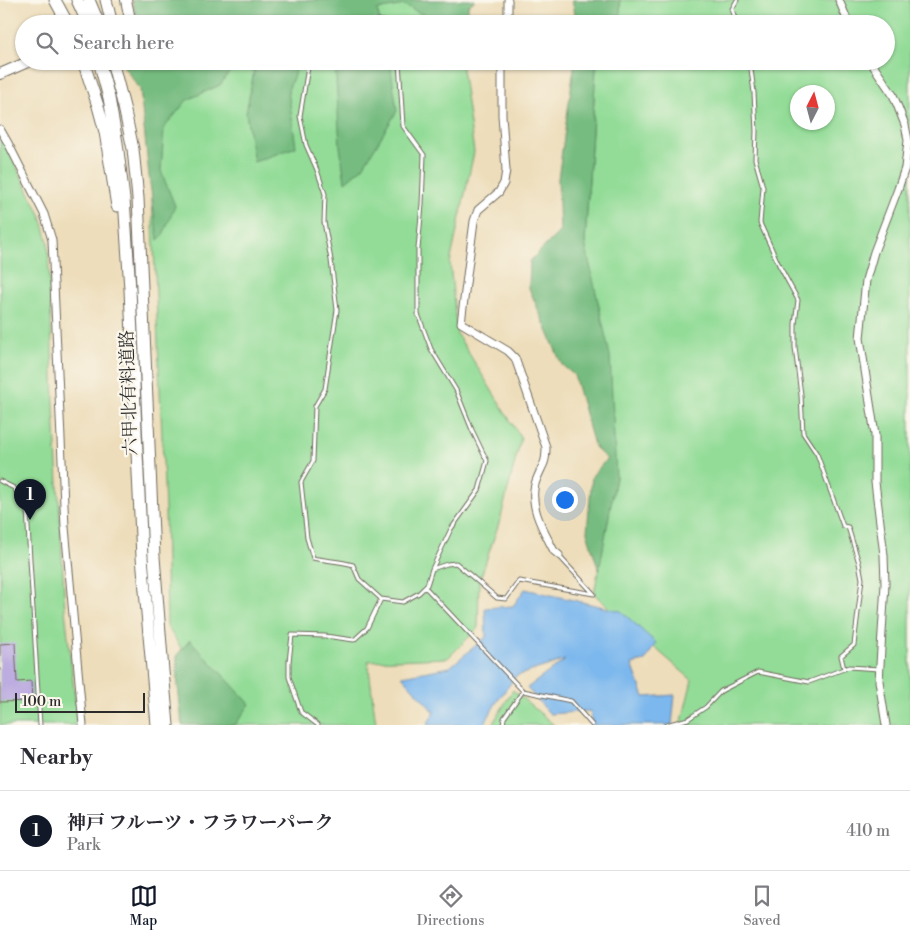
<!DOCTYPE html>
<meta charset="utf-8">
<style>
body{margin:0;font-family:"Libre Bodoni","Noto Serif JP",serif;background:#f2f2f3;color:#2b2b33}
.compass{position:absolute;left:790px;top:85px;width:45px;height:45px;border-radius:50%;background:#fff;box-shadow:0 1px 4px #0004;rotate:6deg}
.scale{position:absolute;left:15px;bottom:12px;width:130px;box-sizing:border-box;padding-left:5px;border:2px solid #2b2b2b;border-top:0;font-size:14px;line-height:18px;white-space:nowrap;color:#2b2b2b;-webkit-text-stroke:4px #fbf7ec;paint-order:stroke}
.you{position:absolute;left:564px;top:499px;width:18px;height:18px;margin:-12px;border:4px solid #fff;border-radius:50%;background:#1a73e8;box-shadow:0 0 0 8px #1a73e833}
.badge{display:grid;place-items:center;width:32px;height:32px;border-radius:50%;background:#111827;color:#fff;font-size:16px;font-weight:700}
.pin{position:absolute;translate:-50% -41px;filter:drop-shadow(0 1px 2px #0008)}
.pin::after{content:'';position:absolute;top:26px;width:18px;height:15px;background:inherit;clip-path:polygon(0 0,100% 0,50% 100%)}
.list{margin:0;padding:0;list-style:none}
h2{display:flex;justify-content:space-between;align-items:center;height:65px;margin:0;padding:0 20px;font-size:21px}
h2 small{font-size:16px;font-weight:400;color:#7c7c81}
.list li{display:grid;grid-template-columns:32px 1fr auto;gap:15px;align-items:center;box-sizing:border-box;height:80px;padding:0 20px;border-top:1px solid #e1e1e2}
.list b{display:block;font-size:19px;white-space:nowrap}
.list p{margin:0;font-size:16px;white-space:nowrap;color:#7c7c81}
.list em{font-size:16px;font-style:normal;color:#7c7c81}
.icon{flex:none;width:28px;height:28px;fill:none;stroke:currentColor;stroke-width:2;stroke-linecap:round;stroke-linejoin:round}
.map{position:relative;flex:none;width:910px;height:725px;overflow:hidden}
.search{position:absolute;background:#fff;box-shadow:0 1px 4px #0004;left:15px;right:15px;top:15px;height:55px;display:flex;align-items:center;gap:12px;box-sizing:border-box;padding:0 18px;border-radius:28px;color:#7c7c81;font-size:19px}
.sheet{height:145px;background:#fff}
nav{display:flex;justify-content:space-around;align-items:center;box-sizing:border-box;height:70px;border-top:1px solid #e1e1e2;background:#fff;font-size:14px;color:#7c7c81}
nav a{display:grid;justify-items:center;gap:2px}
nav .on{color:#111827}
.map>svg:first-child{display:block}
</style>
<div class="map">
<svg width="910" height="725" viewBox="0 0 910 725">
<rect width="100%" height="100%" fill="#fbf7ec"/>
<filter id="ink" filterUnits="userSpaceOnUse"><feTurbulence type="fractalNoise" baseFrequency=".02" numOctaves="2"/><feDisplacementMap in="SourceGraphic" scale="10" xChannelSelector="R" yChannelSelector="G"/><feConvolveMatrix kernelMatrix="1 2 1 2 8 2 1 2 1" color-interpolation-filters="sRGB"/></filter>
<filter id="wash" filterUnits="userSpaceOnUse"><feTurbulence type="fractalNoise" baseFrequency=".0096" numOctaves="4" result="noise"/><feDisplacementMap in="SourceGraphic" scale="20" xChannelSelector="R" yChannelSelector="G"/><feGaussianBlur stdDeviation="1.12" result="paint"/><feColorMatrix in="noise" values="0 0 0 0 0 0 0 0 0 0 0 0 0 0 0 0 0 1.4 0 .05"/><feComposite in="paint" operator="in"/></filter>
<g filter="url(#wash)">
<rect width="100%" height="100%" fill="#edddba"/>
<path fill="#93dc97" stroke="#5f8461" fill-rule="evenodd" d="M365,0H421L456,24H310Z
M620,0H910V725H681L692,680L623,620L594,594L616,477L585,243L596,67L601,61H886V24H621ZM798,92H828V122H798Z
M204,61H461L474,152L450,263L457,334L521,438L501,517L479,582L478,628L448,658L368,661L376,725H201L202,681L167,626L165,509L151,176V97Z
M0,134L41,216L48,242L55,429L65,610L78,725H0Z
M513,690L554,725H492Z"/>
<path fill="#76bc80" stroke="#507456" d="M132,0H475L468,6V24H431V19L404,5L377,10L381,24H138Z
M572,0H620L621,24H576V18Z
M120,61H300L288,90L296,147L254,162L246,113L254,71L233,67L220,85L187,100L164,128L161,171L175,206L163,235L158,240L149,176L140,89Z
M335,61H390L397,111L363,167L345,182L340,146Z
M575,61H601L596,68L585,243L610,356L616,477L599,571L587,532L592,476L607,459L595,448L574,375L562,365L529,288L530,261L560,231L558,179Z
M190,640L250,704L235,725H182L177,676V655Z"/>
<path fill="#7cb7ed" stroke="#54718c" d="M525,589L621,611L656,643L645,661L632,664L644,697L675,695L672,725H592L590,711L550,714L527,688L565,660L516,676L496,703L484,725H427L434,712L402,676L450,667L486,637L485,608L513,606Z"/>
<g id="blocks">
<path fill="#bcace0" d="M15,643L17,682L31,681L32,701L0,702V644Z"/>
</g>
</g>
<g filter="url(#ink)">
<use href="#blocks" fill-opacity="0" stroke="#6f695d" stroke-width="1"/>
<g fill="none" stroke-linecap="round" stroke-linejoin="round">
<g stroke="#6f695d" stroke-width="5">
<path id="lane" d="M373,24L378,20L389,22L390,24
M737,24L732,9L737,0
M309,61L300,116L306,145L317,170L325,194L324,222L331,260L337,310L325,389L315,406L313,461L301,482L307,538L313,558C326,561 340,561 353,565L359,579L381,599L403,602L419,593L427,585L432,569L447,564L456,563L497,598L506,599L519,581L594,594L559,556
M377,61V64L399,63L413,61
M399,61L403,126L424,155L422,204L418,249V314L431,349L456,390L472,430L487,461L479,490L451,529L432,569
M750,61L754,93L756,131L755,159L763,187L760,223L779,265L798,300L795,324V347L801,395L803,433L817,454L843,526L848,527L859,563L862,579L854,645L841,656L844,669
M0,481L14,488L27,510L40,725
M425,587L523,691
M318,725L301,712L289,677V662L292,635L325,636L354,640L367,628L381,599
M503,725L504,718L523,691L571,701L592,725
M666,725L688,719L706,707L721,691L758,672L809,682L849,667L879,669"/>
</g>
<g stroke="#6f695d" stroke-width="9">
<path id="street" d="M839,0L849,24
M508,24V0
M502,61V115L506,170L504,183L499,192L478,210L474,221L461,323L508,351L515,358L546,447C546,452 546,458 544,463C541,470 537,477 535,484C529,508 544,531 554,551L559,555
M870,61L893,95L898,107L905,125L908,140L905,168L898,189L874,252L866,280L860,338L875,435V482L884,555L885,584L879,681L886,725
M0,129L8,143L44,214L52,240L65,527L83,725"/>
</g>
<g stroke="#6f695d" stroke-width="12">
<path id="secondary" d="M126,0L131,24
M0,74L30,61"/>
</g>
<g stroke="#6f695d" stroke-width="13">
<path id="primary" d="M55,0L68,24
M77,0L88,24
M89,0L99,24
M106,0L112,24
M83,61L98,106L105,132L117,206
M99,61L109,98L117,143L124,199L130,289L136,431L142,557L157,725
M112,61L124,107L133,149L138,198L154,557L163,671L168,725"/>
</g>
<use href="#lane" stroke="#fff" stroke-width="3"/>
<use href="#street" stroke="#fff" stroke-width="7"/>
<use href="#secondary" stroke="#fff" stroke-width="10"/>
<use href="#primary" stroke="#fff" stroke-width="11"/>
</g>
</g>
<g text-anchor="middle" dominant-baseline="central" stroke-width="4.5" stroke-linejoin="round" paint-order="stroke">
<g font-size="18" fill="#2b2b2b" stroke="#fbf7ec">
<text transform="translate(129 393) rotate(-92)">六甲北有料道路</text>
</g>
</g>
</svg>
<svg class="compass" viewBox="-18 -18 36 36"><path d="M0-13l5 13h-10z" fill="#e53935"/><path d="M0 13l5-13h-10z" fill="#7c7c81"/></svg>
<div class="scale">100 m</div>
<div class="you"></div>
<div class="pin badge" style="left:30px;top:520px">1</div>
<div class="search"><svg class="icon" aria-label="search" viewBox="0 0 24 24"><circle cx="10" cy="10" r="6"/><path d="M15 15l6 6"/></svg>Search here</div>
</div>
<section class="sheet">
<h2>Nearby<small></small></h2>
<ul class="list">
<li><span class="badge">1</span><div><b>神戸 フルーツ・フラワーパーク</b><p>Park</p></div><em>410 m</em></li>
</ul>
</section>
<nav>
<a class="on"><svg class="icon" aria-label="map" viewBox="0 0 24 24"><path d="M3 6l6-2 6 2 6-2v14l-6 2-6-2-6 2zM9 4v14M15 6v14"/></svg>Map</a>
<a><svg class="icon" aria-label="directions" viewBox="0 0 24 24"><path d="M12 3l9 9-9 9-9-9zM9 14v-3h6M13 9l2 2-2 2"/></svg>Directions</a>
<a><svg class="icon" aria-label="saved" viewBox="0 0 24 24"><path d="M7 4h10v16l-5-4-5 4z"/></svg>Saved</a>
</nav>
